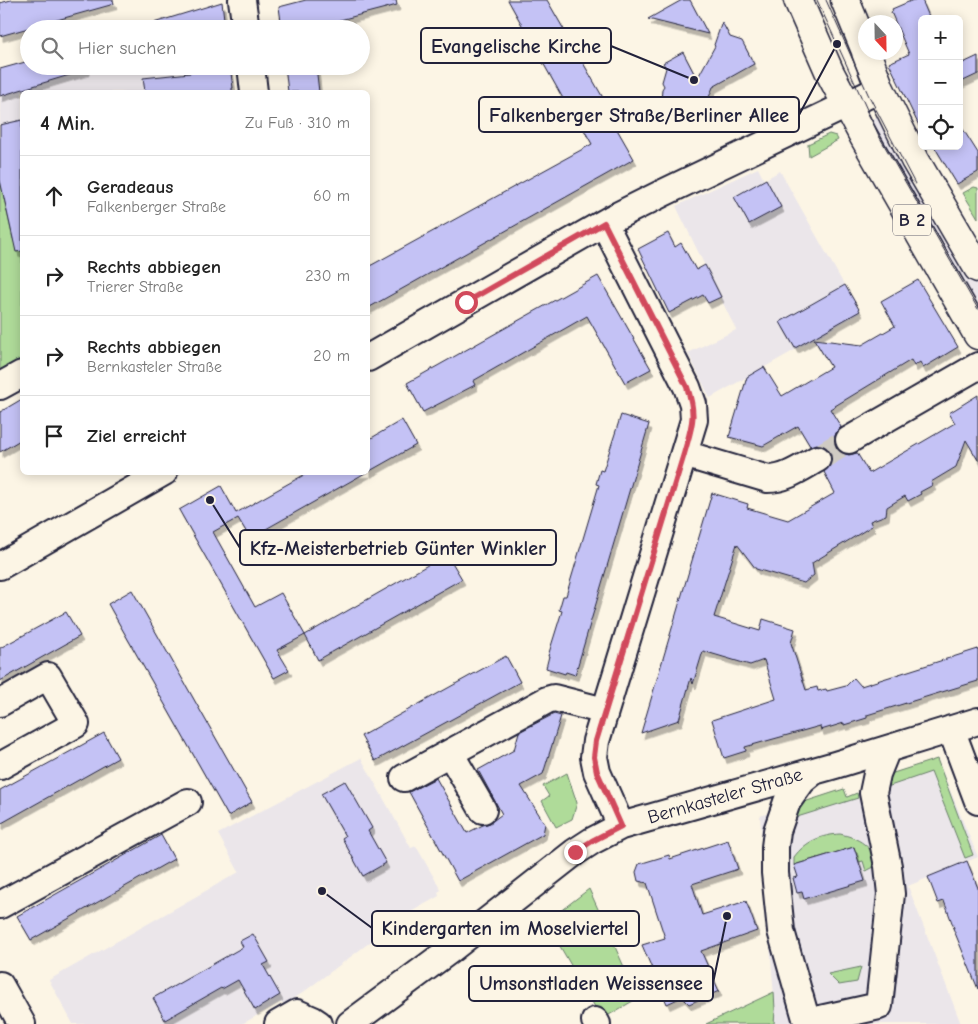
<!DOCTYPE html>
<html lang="de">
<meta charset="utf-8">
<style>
body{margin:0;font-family:"Comic Neue",sans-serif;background:#f6f6f6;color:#222}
.controls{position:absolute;right:15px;top:15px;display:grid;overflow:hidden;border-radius:8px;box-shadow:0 2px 12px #0003}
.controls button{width:45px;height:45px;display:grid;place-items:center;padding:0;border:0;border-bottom:1px solid #e0e0e0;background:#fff;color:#222;font:25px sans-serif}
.compass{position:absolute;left:858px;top:15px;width:45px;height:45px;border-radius:50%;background:#fff;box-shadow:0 2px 12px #0003;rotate:158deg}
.stop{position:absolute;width:15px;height:15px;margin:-11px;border:4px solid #d1495b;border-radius:50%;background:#fff}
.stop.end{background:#d1495b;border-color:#fff;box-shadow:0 1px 5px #0008}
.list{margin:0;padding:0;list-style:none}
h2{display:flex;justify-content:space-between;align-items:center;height:65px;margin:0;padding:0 20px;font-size:21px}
h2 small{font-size:16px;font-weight:400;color:#767676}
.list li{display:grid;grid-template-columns:32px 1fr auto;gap:15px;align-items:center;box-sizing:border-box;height:80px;padding:0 20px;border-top:1px solid #e0e0e0}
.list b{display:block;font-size:19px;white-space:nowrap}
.list p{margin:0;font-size:16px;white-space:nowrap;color:#767676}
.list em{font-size:16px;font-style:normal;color:#767676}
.icon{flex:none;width:28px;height:28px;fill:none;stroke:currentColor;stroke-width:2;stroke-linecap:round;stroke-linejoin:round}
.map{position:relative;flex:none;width:978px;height:1024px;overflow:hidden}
.search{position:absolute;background:#fff;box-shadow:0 2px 12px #0003;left:20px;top:20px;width:350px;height:55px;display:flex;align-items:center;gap:12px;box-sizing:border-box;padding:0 18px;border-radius:28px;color:#767676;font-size:19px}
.panel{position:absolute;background:#fff;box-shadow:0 2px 12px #0003;left:20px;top:90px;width:350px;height:385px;border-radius:8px}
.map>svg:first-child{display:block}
</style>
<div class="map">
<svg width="978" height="1024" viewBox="0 0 978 1024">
<defs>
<filter id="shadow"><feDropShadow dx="3" dy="5.5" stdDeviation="0" flood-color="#0004"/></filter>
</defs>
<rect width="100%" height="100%" fill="#fcf5e5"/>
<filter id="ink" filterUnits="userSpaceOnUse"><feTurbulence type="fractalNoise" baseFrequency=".02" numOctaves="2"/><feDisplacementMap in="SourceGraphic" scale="10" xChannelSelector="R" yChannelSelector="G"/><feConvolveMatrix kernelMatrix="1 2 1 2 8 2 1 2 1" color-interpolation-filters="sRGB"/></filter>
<g filter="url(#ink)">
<path fill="#ebe6ea" d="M29,61V66H230L234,92H22V150L0,156V69Z
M883,114L932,206L978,284V316L866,122Z
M758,168L764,180L780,171L860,313L710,398L688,353L736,330L676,206Z
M361,758L411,848L416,846L441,890L438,892L439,896L409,913L301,994L285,1003H279L242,1024H73L49,980L239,872L218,834Z
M937,759L978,857L908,886L961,1024H774L775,1010L760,816L772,812L794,818L804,802L844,789L847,797L857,793L859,797L873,793L884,779Z"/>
<path fill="#afdb99" stroke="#687e6a" d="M829,134L836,136L838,140L809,156L808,144Z
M0,180L13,239L22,238V367L0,380Z
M974,187L978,188V218L963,193Z
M937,759L973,855L965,858L931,772L887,787V775Z
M567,773L577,803L572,819L556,827L542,801L549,796L543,786Z
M844,789L847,797L857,793L858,798L794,818L804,802Z
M840,834C859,838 872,846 878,865L866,871L863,861L859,862L854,847L794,865V857C806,841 821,835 840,834Z
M589,889L638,998L602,1019L546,922Z
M861,967L857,982L839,985L828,974Z
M774,992L775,1010L774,1024H706Z"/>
<path fill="#c4c2f5" stroke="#22223b" filter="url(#shadow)" d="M11,0H113L114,4L0,36V3Z
M306,0H396L397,5L306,29H282L279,7Z
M508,0H547L606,103L603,105L634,159L368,308V267L592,144L578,119L575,120Z
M682,0H690L708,34L648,19Z
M913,0H922L930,19H922V132L889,63L909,54L891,12L893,11L892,9Z
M222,2L224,19L191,29H148L147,25Z
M722,22L730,37L742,41L754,64L713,87L708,100L714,111L695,122L688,109L669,108L661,102L662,89L664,86L662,82L666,68L663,63L683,52L697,79L715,46L714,45Z
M978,56V74L959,83V65Z
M29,61V66H86V70L0,96V69Z
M189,66H230L233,88H232V92H145L143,78L190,73Z
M285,66H316L319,92H288Z
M22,120V251L16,252L0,180V125Z
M959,123L978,153V172L957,184L934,146H959Z
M766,179L781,207L749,224L734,197Z
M668,233L675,247L681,243L696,270L705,265L721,297L708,303L703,295L669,313L638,249Z
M598,276L651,369L625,383L587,316L473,381L475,385L423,412L407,383Z
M918,280L958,347L923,368L920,362L914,366L911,360L830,409L841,427L836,433L834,439L836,447L842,453L849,455L857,453L869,473L955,423L949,413L978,395V460L966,440L956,467L931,482L933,485L920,492L921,494L908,501L905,496L887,507L886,515L870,521L872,526L812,563L814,575L804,583L756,569L737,544L714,617L760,631L763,619L795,629L791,643L806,690L817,687L818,691L826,689L827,691L846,686L854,678L861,686L978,649V681L867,715V718L844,725V723L821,730L820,726L745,747L746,751L724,758L712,720L776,699L764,660L750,665L703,651L693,684L691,678L679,720L641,733L712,493L748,504L747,508L788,520L835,493L824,472L830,466L832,459L830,452L824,446L817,444L810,446L798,426L763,446L729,437L747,377L764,367L782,396L831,367L814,339L862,345L895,326L881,301Z
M845,285L860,311L795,348L780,322Z
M22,399V439L0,452V412Z
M621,415L649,424L575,675L566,672L565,674L546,668L549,656H548L562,611L559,610L563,596H566L599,485L596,484L600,470L603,471Z
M402,420L416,445L368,472V440Z
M309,472H367L250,538L238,518L213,532L255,607L281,593L305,635L277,650L289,670L274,678L179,510L221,486L236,513Z
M447,554L462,579L318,660L305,635Z
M132,590L252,802L228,816L108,604Z
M66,612L80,636L0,681V648Z
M506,656L520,682L375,761L361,736Z
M554,714L561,716L543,774L521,786L545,824L543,834L458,881L409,792L436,778L467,833L483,825L490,823L502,814L478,770L514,750L519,732Z
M104,733L118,758L0,824V790Z
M345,781L372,828L368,831L386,863L363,876L342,838L345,836L321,794Z
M161,835L174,859L31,940L17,916Z
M728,840L738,869L692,884L702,915L746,901L757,931L701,951L719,991L689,1004L682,997L667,1004L642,945L665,938L647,883L638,881L636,872L639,864L669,855L670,859Z
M854,847L865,881L804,899L802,892L797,893L793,878L798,877L794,865Z
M967,861L978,888V989L953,928H954L944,901L938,903L928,877Z
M253,934L269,962L263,965L280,995L255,1010L238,980L222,989L221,988L165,1020L153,998L243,947L240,941Z"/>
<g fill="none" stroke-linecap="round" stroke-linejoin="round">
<path stroke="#d0cbc3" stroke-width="26" stroke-dasharray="26 13" stroke-linecap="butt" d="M817,459L849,440"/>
<g stroke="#22223b" stroke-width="30">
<path id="minor" d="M242,0L246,29
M251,66L254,92
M604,223L687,387L693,404L694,420L596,741L594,757L597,772L621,826
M368,358L611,219L663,193L880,89
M0,386L22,374
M849,440L978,366
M684,454L768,479C786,479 801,468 817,459
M0,566L164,472
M0,703L48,676L76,724L0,766
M951,729L978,801
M450,753L483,810
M813,772L802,781L787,802L777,831L775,847V873L781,931L807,1022L879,1006L891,894L888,866L873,793L877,774L887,749
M404,778L547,700L554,698L605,711
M0,905L188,802
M0,985L22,1024
M595,1021L597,1024
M278,1024L297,1013L313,1020L319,1024
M350,1024L450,950L575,852L592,841L621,826L835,765L978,721"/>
</g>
<g stroke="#22223b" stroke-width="31">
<path id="major" d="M798,0L830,73L864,137L978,335
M845,0L866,51
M866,52L880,89L915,160L978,268"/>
</g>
<use href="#minor" stroke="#fcf5e5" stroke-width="26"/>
<use href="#major" stroke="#fcf5e5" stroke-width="28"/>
<path stroke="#22223b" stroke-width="1" d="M817,0L879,136L978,309
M826,0L868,94L915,184"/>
</g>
</g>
<g fill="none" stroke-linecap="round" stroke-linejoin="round" filter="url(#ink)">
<path stroke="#d1495b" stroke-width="6" d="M466,302L604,223L687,387C697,416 692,425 684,454L596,741L594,757L597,772L621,826L592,841L575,852"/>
</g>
<g text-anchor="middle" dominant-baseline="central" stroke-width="4" stroke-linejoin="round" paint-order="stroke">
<rect fill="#fcf5e5" stroke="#63616e" stroke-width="1" x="893" y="204.5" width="38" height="31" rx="4"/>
<g font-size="18" font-weight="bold" fill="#22223b">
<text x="912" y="220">B 2</text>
</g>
<g font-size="19" fill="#22223b" stroke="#fcf5e5">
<text transform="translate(725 796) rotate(-16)">Bernkasteler Straße</text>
</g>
</g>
<path fill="none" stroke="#22223b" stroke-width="2" d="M694 80L611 46M837 44L799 115M210 500L240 548M322 891L372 928M727 916L713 983"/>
<g fill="#22223b" stroke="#fcf5e5" stroke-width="2">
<circle cx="694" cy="80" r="5"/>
<circle cx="837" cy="44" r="5"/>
<circle cx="210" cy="500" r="5"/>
<circle cx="322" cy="891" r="5"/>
<circle cx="727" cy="916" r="5"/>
</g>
<g fill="#fcf5e5" stroke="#22223b" stroke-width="2">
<rect x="421" y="28" width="190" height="35" rx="5"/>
<rect x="479" y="97" width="320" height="35" rx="5"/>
<rect x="240" y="530" width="316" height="35" rx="5"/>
<rect x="372" y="911" width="267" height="35" rx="5"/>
<rect x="469" y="966" width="244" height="35" rx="5"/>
</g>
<g font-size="20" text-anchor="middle" font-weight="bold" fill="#22223b">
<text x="516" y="53">Evangelische Kirche</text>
<text x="639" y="122">Falkenberger Straße/Berliner Allee</text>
<text x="398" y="555">Kfz-Meisterbetrieb Günter Winkler</text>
<text x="505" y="935">Kindergarten im Moselviertel</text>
<text x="591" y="990">Umsonstladen Weissensee</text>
</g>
</svg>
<div class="controls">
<button>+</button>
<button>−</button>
<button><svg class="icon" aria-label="locate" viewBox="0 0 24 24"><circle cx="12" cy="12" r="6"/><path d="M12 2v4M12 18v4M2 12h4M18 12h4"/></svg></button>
</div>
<svg class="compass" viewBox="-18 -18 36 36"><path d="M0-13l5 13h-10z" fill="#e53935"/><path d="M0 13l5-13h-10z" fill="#767676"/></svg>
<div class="stop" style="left:466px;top:302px"></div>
<div class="stop end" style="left:575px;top:852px"></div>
<div class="search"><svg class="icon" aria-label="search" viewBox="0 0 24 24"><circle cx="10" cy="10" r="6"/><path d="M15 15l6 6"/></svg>Hier suchen</div>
<section class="panel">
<h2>4 Min.<small>Zu Fuß · 310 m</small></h2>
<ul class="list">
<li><svg class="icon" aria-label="ahead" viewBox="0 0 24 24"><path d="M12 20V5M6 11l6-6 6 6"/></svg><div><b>Geradeaus</b><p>Falkenberger Straße</p></div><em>60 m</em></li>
<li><svg class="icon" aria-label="right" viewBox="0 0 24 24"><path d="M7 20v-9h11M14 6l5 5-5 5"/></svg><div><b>Rechts abbiegen</b><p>Trierer Straße</p></div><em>230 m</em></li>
<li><svg class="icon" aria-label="right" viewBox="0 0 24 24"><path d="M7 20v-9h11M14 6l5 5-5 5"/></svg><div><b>Rechts abbiegen</b><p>Bernkasteler Straße</p></div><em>20 m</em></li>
<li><svg class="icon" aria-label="arrive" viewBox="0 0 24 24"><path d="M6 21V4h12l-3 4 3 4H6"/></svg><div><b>Ziel erreicht</b></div></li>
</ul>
</section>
</div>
